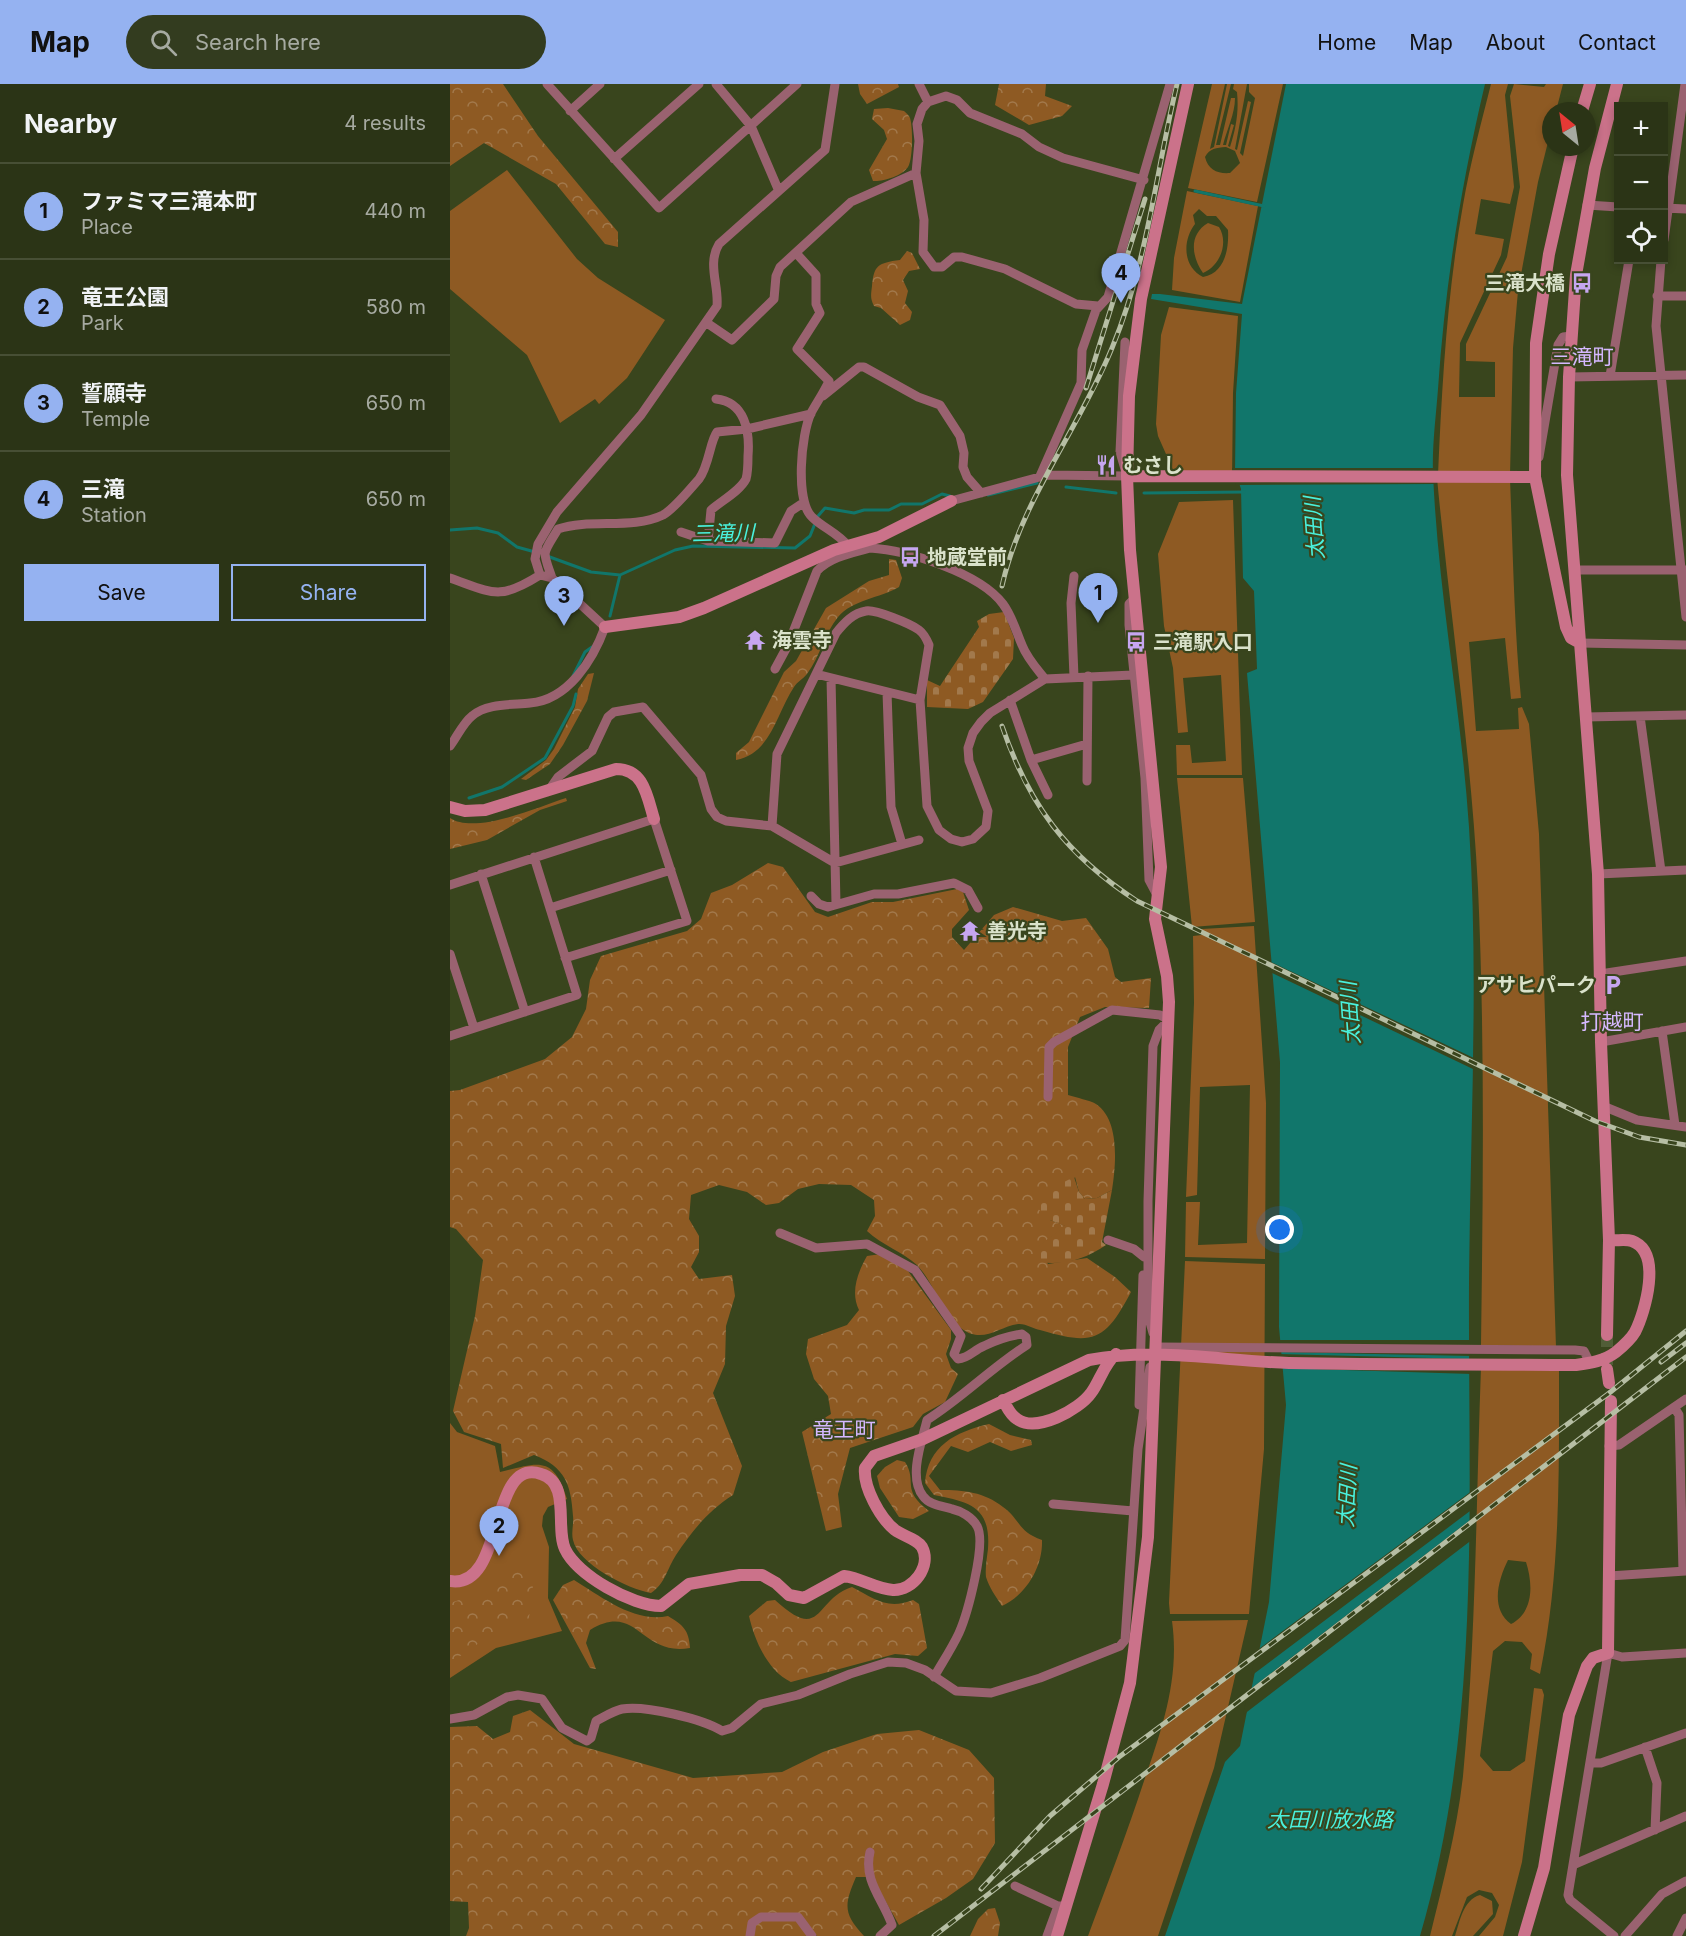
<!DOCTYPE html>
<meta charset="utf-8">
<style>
body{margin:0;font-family:Inter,"Noto Sans JP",sans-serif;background:#333c1f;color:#f1f3f6}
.controls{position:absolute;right:18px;top:18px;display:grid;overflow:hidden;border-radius:0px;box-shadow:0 3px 9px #0003}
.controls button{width:54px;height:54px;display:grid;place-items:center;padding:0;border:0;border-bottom:2px solid #474f35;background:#2b3416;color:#f1f3f6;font:30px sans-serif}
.compass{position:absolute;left:1092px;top:18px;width:54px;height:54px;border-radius:50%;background:#2b3416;box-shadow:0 3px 9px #0003;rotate:330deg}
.you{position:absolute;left:830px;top:1146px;width:21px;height:21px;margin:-15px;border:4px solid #fff;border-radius:50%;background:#1a73e8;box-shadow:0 0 0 9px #1a73e833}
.badge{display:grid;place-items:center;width:39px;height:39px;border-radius:50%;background:#95b2f1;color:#111;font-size:20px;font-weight:700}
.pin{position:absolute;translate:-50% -50px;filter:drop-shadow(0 2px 3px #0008)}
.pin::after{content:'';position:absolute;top:32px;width:21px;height:18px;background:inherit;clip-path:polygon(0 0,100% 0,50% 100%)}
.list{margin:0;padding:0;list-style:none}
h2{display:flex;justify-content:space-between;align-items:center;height:78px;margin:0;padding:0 24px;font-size:26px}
h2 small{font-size:20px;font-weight:400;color:#a6aaa1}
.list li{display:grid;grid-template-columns:39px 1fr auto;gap:18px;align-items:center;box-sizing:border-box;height:96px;padding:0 24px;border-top:2px solid #474f35}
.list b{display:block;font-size:22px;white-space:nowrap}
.list p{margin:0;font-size:20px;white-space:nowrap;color:#a6aaa1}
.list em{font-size:20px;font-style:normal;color:#a6aaa1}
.actions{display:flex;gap:12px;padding:18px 24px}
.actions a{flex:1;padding:14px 0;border:2px solid #95b2f1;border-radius:0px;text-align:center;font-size:21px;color:#95b2f1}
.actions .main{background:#95b2f1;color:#111}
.icon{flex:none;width:33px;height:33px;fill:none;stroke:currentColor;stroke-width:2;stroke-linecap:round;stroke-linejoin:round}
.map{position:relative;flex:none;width:1236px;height:1852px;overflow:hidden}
header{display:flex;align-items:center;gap:36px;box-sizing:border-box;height:84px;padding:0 30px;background:#95b2f1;color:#111}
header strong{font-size:28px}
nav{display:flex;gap:33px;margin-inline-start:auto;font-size:21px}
.search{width:420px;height:54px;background:#333c1f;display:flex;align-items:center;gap:15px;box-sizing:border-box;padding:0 21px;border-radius:33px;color:#a6aaa1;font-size:22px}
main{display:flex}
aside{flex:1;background:#2b3416}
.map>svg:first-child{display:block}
</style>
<header>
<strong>Map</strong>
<div class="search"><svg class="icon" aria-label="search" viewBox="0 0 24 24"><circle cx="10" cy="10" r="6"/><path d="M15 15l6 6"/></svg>Search here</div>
<nav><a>Home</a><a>Map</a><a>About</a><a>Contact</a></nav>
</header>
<main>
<aside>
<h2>Nearby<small>4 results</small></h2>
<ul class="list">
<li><span class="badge">1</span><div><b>ファミマ三滝本町</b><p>Place</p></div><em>440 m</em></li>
<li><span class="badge">2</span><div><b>竜王公園</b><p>Park</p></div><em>580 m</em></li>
<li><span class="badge">3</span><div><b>誓願寺</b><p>Temple</p></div><em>650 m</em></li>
<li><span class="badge">4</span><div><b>三滝</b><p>Station</p></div><em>650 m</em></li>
</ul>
<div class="actions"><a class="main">Save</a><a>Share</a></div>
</aside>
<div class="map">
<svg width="1236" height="1852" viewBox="0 0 1236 1852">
<defs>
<pattern id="forest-crowns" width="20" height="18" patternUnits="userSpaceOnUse" patternTransform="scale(1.5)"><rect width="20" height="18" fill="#8e5a23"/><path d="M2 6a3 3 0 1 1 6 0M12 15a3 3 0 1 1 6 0" fill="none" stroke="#a2794c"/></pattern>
<pattern id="cemetery-stones" width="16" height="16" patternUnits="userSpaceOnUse" patternTransform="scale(1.5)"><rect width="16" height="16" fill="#8e5a23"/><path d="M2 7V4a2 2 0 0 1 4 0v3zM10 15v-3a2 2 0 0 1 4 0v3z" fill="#a2794c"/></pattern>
</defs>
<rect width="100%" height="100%" fill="#39451d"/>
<path fill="#8e5a23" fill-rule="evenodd" d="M762,0H775L760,65L764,63L777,0H781L766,61H770L781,14H785C785,30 777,45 773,61H776L781,40L784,41L778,62L780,63C786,44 789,28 787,8L783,5L784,0H797L785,65L787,66L798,17L801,18L790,69L793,72L805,14L799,8V0H833L807,118L738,104ZM776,63L785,67L790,79L780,89C768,90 758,86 755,73C760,64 766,64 776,63Z
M1041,0H1058L1055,11L1064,103L1060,120L1031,115L1025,150L1054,155L1051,171L1010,259L1009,313H1045V278L1016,277V260L1057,173L1070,103L1060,12L1064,0L1094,3L1096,0H1113L1106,27H1101V46L1088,98L1068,207L1063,264L1060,391H988C992,300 997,210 1013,121C1020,80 1031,40 1041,0Z
M57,86L127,175L148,194L215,236L177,294L149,320L145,315L110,339L77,271L0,205V127Z
M737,107L808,122L790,218L722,206L724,174ZM749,125L757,132H766L778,146C779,165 775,189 753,193C733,183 732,157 745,140L743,131Z
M758,139L769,143C779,159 770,182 753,189C741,172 739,150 758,139Z
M719,223L788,232L783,309L782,398L724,388L708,352L706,340L711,251Z
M987,394L1060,395C1063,468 1064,541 1071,614L1061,615L1055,554L1019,558L1026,647L1069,645L1068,624L1072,623L1079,640L1089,750L1106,1263L1031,1261C1033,1109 1035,957 1028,804C1021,667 1000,531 987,394Z
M783,416L792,691H727L726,661H740L742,679L776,677L771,591L733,594L738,648L728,649L723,584L714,542L708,470L729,418Z
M727,694H793L805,838L742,843Z
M804,842L816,1019L815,1175L735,1173L736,1118H750L748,1161L797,1159L800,1001L750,1003L747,1111L736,1113L744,919L743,852L752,851V845Z
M735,1177L815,1180L814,1365L799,1530H720L719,1519Z
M1109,1281C1109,1384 1111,1488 1090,1590L1080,1585L1082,1570L1072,1558L1055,1557L1043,1567L1030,1672L1043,1687H1060L1075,1677L1084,1604L1092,1605L1094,1611L1072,1778L1053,1852H1029L1045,1833L1049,1821L1042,1809L1029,1806L1017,1813L1002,1852H980C993,1799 1007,1746 1013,1692C1026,1557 1026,1419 1031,1283ZM1058,1476L1076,1478C1083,1500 1084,1528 1061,1540C1040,1525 1048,1496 1058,1476Z
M0,1339L7,1348L45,1362L50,1388C88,1379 103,1370 117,1415L98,1423L93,1432L92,1442L99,1463L98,1514L112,1547L46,1564L0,1594Z
M798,1536L764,1684L708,1852H638C657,1801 677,1749 694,1697C712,1645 730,1594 722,1537Z
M1030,1811L1042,1817L1043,1830L1023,1852H1005C1010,1837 1013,1816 1030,1811Z"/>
<path fill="url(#forest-crowns)" d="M0,0H53L88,52L168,148V163L155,160L106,100L34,59L0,82Z
M408,0H448L449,3L417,20L410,10Z
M549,0H596L595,12L622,22L612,32L579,41L545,21Z
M438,24L454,27C456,29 459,31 460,34C463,43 463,75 458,83C452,92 432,98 423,97L419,86L437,55L434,46L422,35L424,25Z
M457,167L462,169L470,185L459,187L453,196L458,207L455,219L462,228L460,236L450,241L431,224L424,222C420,214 421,211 422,202C424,181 428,179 450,176Z
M439,475L446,476L452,494L449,503C430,514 402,516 388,533C374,550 370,573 357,590C353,595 347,598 344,603C327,628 321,670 286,676V669L299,658L334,588L346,577L376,524L419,497L439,491Z
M144,589L137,617L113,661L100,680L76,696L71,695L96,676L104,665L125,623L128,605L138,590Z
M116,714L117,717L90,726L37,756L0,765V734C25,751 88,723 116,714Z
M318,779L333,783L365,828L378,833L422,818H443L507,805L513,808L519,826L502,845V853L514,866L544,831L563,823L612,837L636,834L658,865L665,893L671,898L701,894L699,924L655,923L630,933L618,963V1011C627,1014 639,1016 646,1020C670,1036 666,1081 662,1106L647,1114L635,1115L629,1108L625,1093L600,1136L616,1142L588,1163L598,1180L637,1174L665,1193L681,1208C655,1257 644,1262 590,1246C584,1245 575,1239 568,1240C548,1243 533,1260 512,1245C491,1229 485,1200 467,1181C453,1168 432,1161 417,1147L425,1132L424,1116L401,1101L369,1100L348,1105L329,1119L316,1121L297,1108L269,1101L241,1111L239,1135L249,1152V1168L241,1183L249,1195L282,1191L285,1212L276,1242L275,1280L263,1309L292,1382L283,1411C259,1426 242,1447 226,1471C217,1485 215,1500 201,1509C178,1505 128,1480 123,1456C121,1448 124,1440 123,1432C121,1400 115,1383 84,1371L53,1384L51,1360L14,1348L3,1327L25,1232L33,1176L6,1145L0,1143V1007L10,1006L95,975L122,953L136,925L140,896L151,872L237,847L251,835L261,809L282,801Z
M431,1170L458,1187L501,1246V1255L496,1270L501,1284L508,1290L495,1318L473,1330L463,1343L400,1364L388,1410L392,1443L376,1447L352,1348L381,1330L378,1312L364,1295L356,1270L358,1255L397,1241L409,1226C400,1208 408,1188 417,1172Z
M539,1340L560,1351L581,1356L582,1361L561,1367L540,1358L518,1368L501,1362L479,1392L490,1406C514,1406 534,1408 553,1423C571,1436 567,1447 592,1456C593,1483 576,1511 552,1522C546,1513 539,1503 536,1493C535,1485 537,1473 538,1465C541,1422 519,1418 484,1411L475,1399C478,1362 505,1348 539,1340Z
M447,1376L455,1378C468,1398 450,1405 479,1427L463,1435L449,1433L430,1404L427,1392L435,1383Z
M61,1485L79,1488L84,1508L78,1538L45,1548L0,1579V1519L46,1504Z
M124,1496C152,1513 184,1539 218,1532C233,1541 239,1546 240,1564C190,1573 188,1517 140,1546L136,1559L146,1585L140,1584L103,1516L113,1501Z
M402,1503C425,1515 437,1526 463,1516L469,1520L477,1564L468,1572L445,1570L341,1598C318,1588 304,1555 299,1532L317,1517L325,1516C373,1560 364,1515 402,1503Z
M80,1626L124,1660L243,1694L332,1688L373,1668L427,1650L469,1646L519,1666L544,1694L545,1759L523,1795L496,1814L449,1841L422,1793H406C394,1821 393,1829 414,1852H367L349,1830L310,1829L297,1852H16L19,1844L18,1818L0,1817V1643L27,1642L43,1655L60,1648L63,1632Z
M545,1824L550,1839L548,1852H520L528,1835L538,1825Z
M311,1836H345L359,1852H303L305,1841Z"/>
<path fill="url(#cemetery-stones)" d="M554,528L564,554L563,575L533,618L518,625L477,623V596L490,602L529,543L527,537L539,530Z
M624,1093L629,1108L635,1115L647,1114L662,1106L652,1158L656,1161C636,1175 613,1182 588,1178L585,1172L587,1163L615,1142L600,1136L582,1119L590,1110Z"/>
<path fill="#11766b" d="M836,0H1035C1011,101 995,201 988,305C986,332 982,361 983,389C988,508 1011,624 1019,743C1029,895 1020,1048 1019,1201C1018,1418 1032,1641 970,1852H715L775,1678L790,1662L819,1518L836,1321L829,1243L830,978L797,589L807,585L804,507L793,494L791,405L785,387L786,309L792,230L701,215L702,210H710L792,220Z"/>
<path fill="#39451d" d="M782,384H986L987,400L786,401Z
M817,876L1026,975L1025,986L818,887Z
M827,1256H1022V1272L828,1268Z
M828,1270L1022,1275V1290L829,1284Z
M1023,1406L1024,1424L801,1592L806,1567Z
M1024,1433L1023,1455L793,1631L798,1607Z"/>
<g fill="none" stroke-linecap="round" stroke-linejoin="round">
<path stroke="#11766b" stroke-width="3" d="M745,107L814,122
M616,403L666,409
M694,409L794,408
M538,411L587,399
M0,446L27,444L48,449L67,463L85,468
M97,472L141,488L170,491L225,466L243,462L345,464L360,452L368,432L375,424L404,429L414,426H439L451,420H472L492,410L500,412
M160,532L170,491
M123,592L135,568L142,563
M19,714L52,703L95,674L123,622L126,610"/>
<path stroke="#515d37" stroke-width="12" stroke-dasharray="12 6" stroke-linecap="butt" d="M1157,1251V1281"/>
<path stroke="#9a6270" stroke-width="9" d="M97,0L209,124L347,0
M266,0L301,42L328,105
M469,0L478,18
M120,27L150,0
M164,75L249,0
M466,89L474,136L473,168L484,183H492L504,173H512L555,185L626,220L648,222
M1137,121L1168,123
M1214,124L1236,125
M1214,156L1235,0
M346,169L366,191V220L370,229L347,265L379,297C374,308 367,318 361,329C351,350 345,417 362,433C373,444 388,449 398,462
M1211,176L1206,242L1236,533
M1207,212H1236
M257,239L282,256L324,215L326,192L330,183L401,118L466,89L469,57L467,40L472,25L478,18L496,12L507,16L520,29L572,50L589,63L613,74L694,96
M1160,292L1179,176
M1119,293L1236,291
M373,312L409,283H414L468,313L490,321L510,352L514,369L513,383L517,393L531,409
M1089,373L1108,261L1113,253L1121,252
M590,392L631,299L632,266L646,226L658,213L720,0
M501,417L597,391L677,392L670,368L675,258
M231,448L258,457L325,459L341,427L353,419
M417,456L420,464C457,466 530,489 553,520C562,532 566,547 572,561C577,574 587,585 595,595
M258,457L261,426C271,417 290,407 296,395C298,388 298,379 298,372C300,347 295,318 266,315
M1125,486H1236
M90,491L85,475L88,460L107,428L191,331L267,222C269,201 257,180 269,160L375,66L385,0
M0,494C43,509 49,517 90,491L102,494L155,543C143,576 118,616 80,619C63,621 36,619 22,632C13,639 7,653 0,662
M102,494C92,465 92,472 108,445C141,434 182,446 213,431C224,425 241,404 249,395C259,382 260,357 267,348L297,345L361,330
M685,514L679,520V541L695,694L699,796L708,813
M1130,559L1236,561
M325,585L338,561L367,487C380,473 402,469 420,464
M366,590L470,616
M624,593L621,519L624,492
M381,594L386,820
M437,608L441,723L452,760
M560,616L581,676L637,660
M1190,632L1211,787
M1135,633L1236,631
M581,676L598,711
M637,697L638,592
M99,706L108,693L142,667L158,633L164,628L193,623L251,691L261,725L267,733L276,737L322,742L385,779L469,756
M322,742L327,670L386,549C394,539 403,529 416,527C425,525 461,540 469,546C473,549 477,556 479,561L470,616L477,722L489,746L501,755L512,758L523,755L536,743L538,727L519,677L518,664L523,649L531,638L540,629L595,595L683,591
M31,790L75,928
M1148,790L1236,786
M0,801L204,735L237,837L115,874
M361,812L369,820L378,823L424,810H448L504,799L518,806L528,824
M100,824L221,786
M0,870L24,944
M1150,890L1236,877
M1212,947L1225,1041
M0,952L127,911L84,773
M1151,958L1236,943
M598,1013L599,963L604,958L662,926L710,931L719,936L709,946L703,962L698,1117V1231L703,1249
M1153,1022L1187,1036L1236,1043
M330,1149L366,1164L417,1160L465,1186L511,1252L504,1270L508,1275C519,1274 524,1266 534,1262C546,1256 558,1252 572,1250L576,1253L577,1261C541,1284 512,1314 477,1336C472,1357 458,1393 473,1412C479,1421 492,1422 502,1425C511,1427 522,1433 527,1442C537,1459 517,1531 509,1549C502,1564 492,1579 484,1593
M658,1156L684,1165L694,1173
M706,1263L1125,1266L1134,1267L1140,1279
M689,1321L693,1191
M1224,1323L1229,1331L1233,1487
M1159,1362L1169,1361L1236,1315
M603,1420L683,1427
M1159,1492L1236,1487
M0,1635L24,1631L57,1613L68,1611L92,1615L112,1644L137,1657L141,1654L146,1637C154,1633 163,1627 172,1625C195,1621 253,1635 272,1647L282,1644L311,1620L348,1611L400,1590L438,1578L456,1579L475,1586L506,1607L541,1609L590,1594L670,1562L675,1556L688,1365L700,1283
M1195,1663L1207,1699L1205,1746
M1141,1679H1151L1236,1649
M420,1768C413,1797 433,1815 442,1841L430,1852
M1125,1780L1236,1732
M565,1802L608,1822
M300,1852L302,1839L311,1833H348L362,1852
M597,1852L608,1822H612
M1164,1852L1120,1816L1118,1811L1158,1569L1172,1573L1236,1569
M1175,1852L1212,1810L1236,1797
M1227,1852L1236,1834"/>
<path stroke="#cb728a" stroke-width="12" d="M1132,27L1140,0
M1123,63L1099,170L1086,259L1085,393L1116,543L1121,554L1130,559
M677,392L1085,393
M155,543L229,533L254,524L384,466L429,453L501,417
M0,723L15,727L35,726L166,685C194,685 197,712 204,735
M1157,1251L1159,1156L1151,958L1148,790L1117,391L1119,293L1126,191L1145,84L1167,0
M1157,1285L1159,1299
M553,1316C557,1323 560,1331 567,1335C586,1349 629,1326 641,1309C650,1297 654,1280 666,1270
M0,1497C56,1506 38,1372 91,1390C121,1399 105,1443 115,1465C127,1491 182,1522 211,1522L239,1500L290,1491H312L326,1499L339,1511L354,1514L394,1492C411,1494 426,1505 443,1506C463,1507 482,1482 472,1463C467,1455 453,1452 445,1446C430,1434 413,1403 415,1384L424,1372L473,1355L639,1276C705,1263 772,1277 839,1279C935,1281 1031,1280 1126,1281C1141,1279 1154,1277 1166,1268C1172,1263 1181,1255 1185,1248C1195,1228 1213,1168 1182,1157C1176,1155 1165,1157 1159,1156
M607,1852L653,1700L680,1599L698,1453L719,918L717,892L705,835L711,783L680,466L677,392L679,312L691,215L738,0
M1074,1852L1094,1784L1119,1631L1137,1582L1143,1574L1158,1569L1161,1317"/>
<g stroke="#b6bea4" stroke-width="5">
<path id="rail" d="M636,304L695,115
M552,502C571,416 629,345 662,264C697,180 706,88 727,0
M552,642C579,721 616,771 687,817L1145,1037L1189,1053L1236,1061
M1211,1278L1236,1259
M531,1805L600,1732L669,1673L1158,1310L1236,1247
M484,1852L1236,1273"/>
</g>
<use href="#rail" stroke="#39451d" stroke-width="3" stroke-dasharray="9" stroke-linecap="butt"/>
</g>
<defs>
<g id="bus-bare" transform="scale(1.62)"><path d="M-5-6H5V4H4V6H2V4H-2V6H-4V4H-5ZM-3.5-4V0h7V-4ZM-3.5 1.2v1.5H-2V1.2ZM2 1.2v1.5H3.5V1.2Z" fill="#c6a6f0" stroke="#39451d" stroke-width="2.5" paint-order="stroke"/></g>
<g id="restaurant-bare" transform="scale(1.62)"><path d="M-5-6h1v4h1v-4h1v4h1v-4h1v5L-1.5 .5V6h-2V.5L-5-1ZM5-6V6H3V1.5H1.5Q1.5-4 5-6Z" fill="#c6a6f0" stroke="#39451d" stroke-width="2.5" paint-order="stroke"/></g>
<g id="temple-bare" transform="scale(1.62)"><path d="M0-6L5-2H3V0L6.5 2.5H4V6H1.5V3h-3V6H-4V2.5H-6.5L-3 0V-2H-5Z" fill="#c6a6f0" stroke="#39451d" stroke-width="2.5" paint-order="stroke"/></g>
<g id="parking-bare" transform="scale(1.62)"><path d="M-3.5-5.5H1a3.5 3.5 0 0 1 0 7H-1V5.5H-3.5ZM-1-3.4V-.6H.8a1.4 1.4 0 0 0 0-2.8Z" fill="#c6a6f0" stroke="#39451d" stroke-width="2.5" paint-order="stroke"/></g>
</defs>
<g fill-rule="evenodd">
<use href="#bus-bare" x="1132" y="199"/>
<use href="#restaurant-bare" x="656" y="381"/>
<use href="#bus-bare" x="460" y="473"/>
<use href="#temple-bare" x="305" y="556"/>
<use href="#bus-bare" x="686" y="558"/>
<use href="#temple-bare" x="520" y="847"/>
<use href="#parking-bare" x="1163" y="901"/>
</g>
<g text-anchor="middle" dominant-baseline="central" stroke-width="4.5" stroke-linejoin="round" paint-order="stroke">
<g font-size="20" font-weight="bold" fill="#dae2cb" stroke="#39451d" text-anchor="start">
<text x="1115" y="199" text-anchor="end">三滝大橋</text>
<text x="673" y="381">むさし</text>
<text x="477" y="473">地蔵堂前</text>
<text x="322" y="556">海雲寺</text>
<text x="703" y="558">三滝駅入口</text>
<text x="537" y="847">善光寺</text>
<text x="1146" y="901" text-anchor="end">アサヒパーク</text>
</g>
<g font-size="21" fill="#d5b8fe" stroke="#39451d">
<text x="1132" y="272">三滝町</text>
<text x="1162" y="937">打越町</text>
<text x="394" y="1345">竜王町</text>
</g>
<g font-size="21" font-style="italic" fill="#49f1dd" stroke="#39451d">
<text transform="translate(864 444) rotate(-94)">太田川</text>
<text transform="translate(273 449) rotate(-1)">三滝川</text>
<text transform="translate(900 929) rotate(-94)">太田川</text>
<text transform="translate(897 1412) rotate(-87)">太田川</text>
<text x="880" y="1735">太田川放水路</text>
</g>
</g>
</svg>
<div class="controls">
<button>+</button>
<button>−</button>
<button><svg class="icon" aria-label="locate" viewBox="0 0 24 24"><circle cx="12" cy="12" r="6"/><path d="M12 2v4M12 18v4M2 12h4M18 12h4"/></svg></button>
</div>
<svg class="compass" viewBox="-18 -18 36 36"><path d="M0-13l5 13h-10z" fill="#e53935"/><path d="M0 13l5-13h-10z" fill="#a6aaa1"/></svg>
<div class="you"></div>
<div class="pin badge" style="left:648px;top:539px">1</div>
<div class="pin badge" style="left:49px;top:1472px">2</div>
<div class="pin badge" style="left:114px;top:542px">3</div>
<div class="pin badge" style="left:671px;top:219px">4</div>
</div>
</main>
